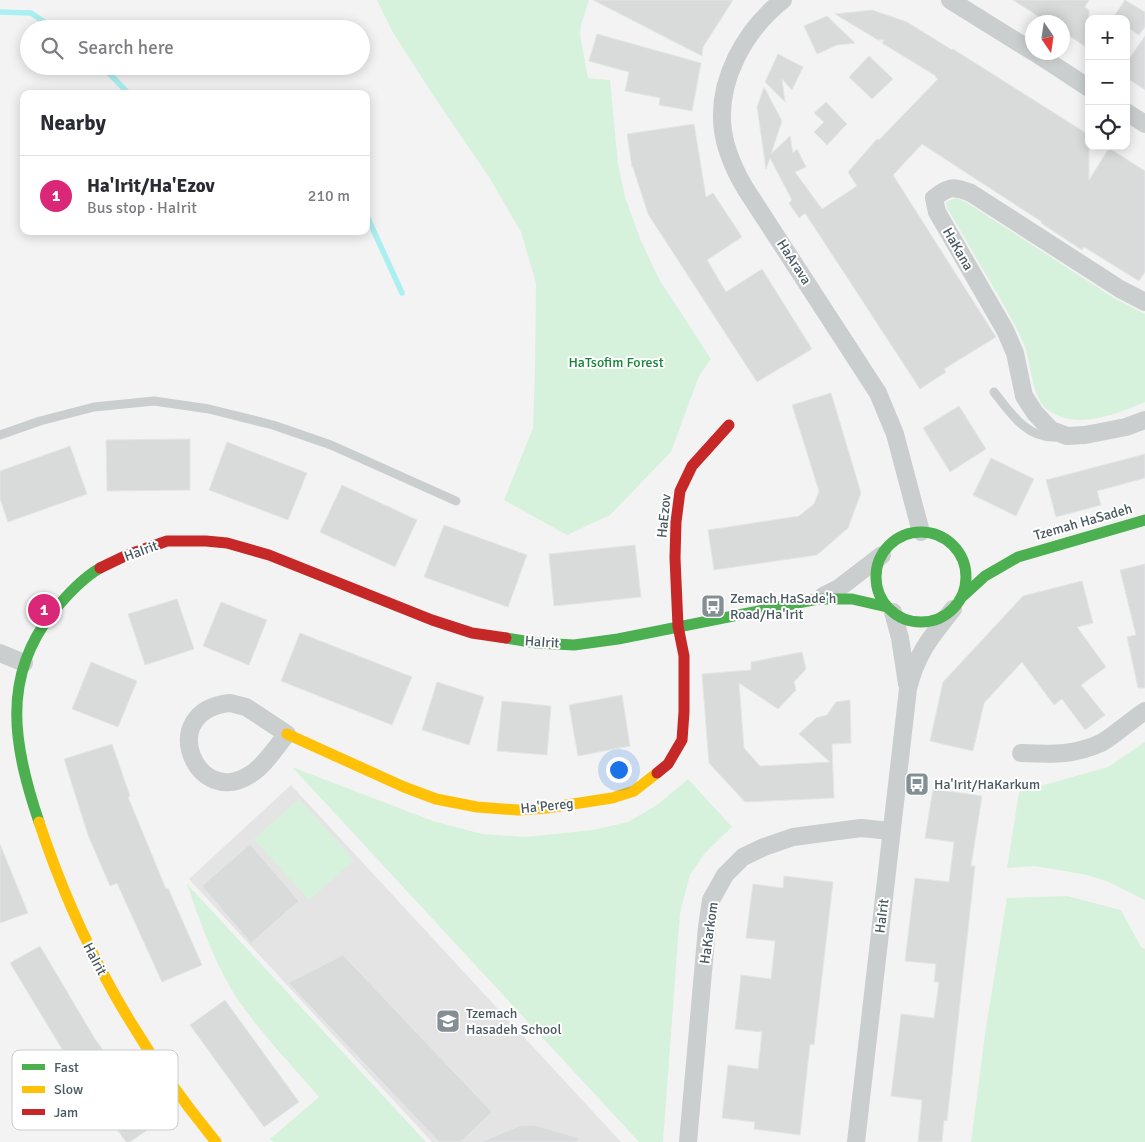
<!DOCTYPE html>
<meta charset="utf-8">
<style>
body{margin:0;font-family:Signika,sans-serif;background:#f7f7f7;color:#2b2b33}
.controls{position:absolute;right:15px;top:15px;display:grid;overflow:hidden;border-radius:10px;box-shadow:0 2px 12px #0003}
.controls button{width:45px;height:45px;display:grid;place-items:center;padding:0;border:0;border-bottom:1px solid #e1e1e2;background:#fff;color:#2b2b33;font:25px sans-serif}
.compass{position:absolute;left:1025px;top:15px;width:45px;height:45px;border-radius:50%;background:#fff;box-shadow:0 2px 12px #0003;rotate:167deg}
.you{position:absolute;left:618px;top:769px;width:18px;height:18px;margin:-12px;border:4px solid #fff;border-radius:50%;background:#1a73e8;box-shadow:0 0 0 8px #1a73e833}
.badge{display:grid;place-items:center;width:32px;height:32px;border-radius:50%;background:#db2777;color:#fff;font-size:16px;font-weight:700}
.pin{position:absolute;translate:-50% -50%;border:2px solid #fff;box-shadow:0 1px 5px #0006}
.list{margin:0;padding:0;list-style:none}
h2{display:flex;justify-content:space-between;align-items:center;height:65px;margin:0;padding:0 20px;font-size:21px}
h2 small{font-size:16px;font-weight:400;color:#7c7c81}
.list li{display:grid;grid-template-columns:32px 1fr auto;gap:15px;align-items:center;box-sizing:border-box;height:80px;padding:0 20px;border-top:1px solid #e1e1e2}
.list b{display:block;font-size:19px;white-space:nowrap}
.list p{margin:0;font-size:16px;white-space:nowrap;color:#7c7c81}
.list em{font-size:16px;font-style:normal;color:#7c7c81}
.icon{flex:none;width:28px;height:28px;fill:none;stroke:currentColor;stroke-width:2;stroke-linecap:round;stroke-linejoin:round}
.map{position:relative;flex:none;width:1145px;height:1142px;overflow:hidden}
.search{position:absolute;background:#fff;box-shadow:0 2px 12px #0003;left:20px;top:20px;width:350px;height:55px;display:flex;align-items:center;gap:12px;box-sizing:border-box;padding:0 18px;border-radius:28px;color:#7c7c81;font-size:19px}
.panel{position:absolute;background:#fff;box-shadow:0 2px 12px #0003;left:20px;top:90px;width:350px;height:145px;border-radius:10px}
.map>svg:first-child{display:block}
</style>
<div class="map">
<svg width="1145" height="1142" viewBox="0 0 1145 1142">
<rect width="100%" height="100%" fill="#f3f3f3"/>
<path fill="#e5e4e5" d="M291,785L621,1142H432L189,879Z"/>
<path fill="#d7f2dc" d="M377,0H589L581,25L580,35L588,78L610,80L618,164L625,197L641,241L659,279L711,359L699,376L671,452L610,515L567,535L504,500L533,428L535,368L536,283L521,232L489,177L437,101L392,31Z
M956,198L966,202L1114,298L1145,314V402C1115,414 1078,431 1048,410C1032,399 1031,364 1025,347C1016,325 1003,304 991,283C976,258 962,233 947,208L946,202Z
M1145,742V900L1109,882L1087,875L1035,866L1007,868L1019,792L1108,767Z
M292,767L433,821L482,834L525,837L593,830L628,822L657,805L688,779L732,827L705,853L690,875L680,913L663,1142H639Z
M299,799L354,860L309,900L254,839Z
M187,884L426,1142H273L270,1139L319,1097C289,1062 254,1027 230,987C211,954 199,919 187,884Z
M1067,896L1121,910L1141,947L1145,949V1142H971L986,1027L1007,898Z"/>
<g fill="none" stroke-linecap="round" stroke-linejoin="round">
<path stroke="#aceff0" stroke-width="5.5" d="M0,12L31,13L55,29
M102,66L129,94
M366,214L402,293"/>
</g>
<path fill="#d9dbdb" stroke="#e4e5e6" d="M593,0H733L703,47L702,56Z
M1013,0H1089L1085,7L1089,10V49L1062,31V22H1047Z
M1125,0L1145,12V27L1139,35L1126,26V19H1112Z
M872,10L907,22L952,50L953,49L1089,135V180L1109,148L1145,171V272L1139,281L1084,247L1082,250L1041,223L1042,222L922,144L893,175L996,337L944,369L946,372L920,389L805,213L799,218L789,203L792,200L770,158L766,169L757,107L764,87L782,121L771,154L790,136L793,153L797,149L806,167L795,172L822,209L857,186L848,172L877,139L879,140L938,79L935,77L936,76L882,43L884,40H878L835,14Z
M827,16L855,43L837,45L817,54L804,26Z
M597,34L701,63L692,111L659,105L660,98L625,91L629,72L589,61Z
M1145,36V90L1126,77V63Z
M778,54L803,67L792,90L782,79L785,102L765,82Z
M869,56L893,79L872,99L849,77Z
M826,102L847,124L827,145L814,132L824,122L814,113Z
M694,124L706,197L713,193L742,237L707,260L726,292L762,269L812,349L757,382L648,214L633,167H632L627,134Z
M831,393L861,493L848,528L817,555L714,570L708,530L799,516L814,504L819,491L792,405Z
M959,406L986,449L950,472L923,428Z
M190,439V490L107,491L106,440Z
M227,442L307,473L288,520L209,490Z
M70,446L87,494L8,522L0,499V471Z
M1145,454V478L1097,491L1101,505L1056,517L1046,480Z
M991,458L1034,479L1016,516L973,495Z
M342,485L417,520L395,567L320,532Z
M444,525L527,555L508,607L424,577Z
M635,545L641,597L554,606L549,554Z
M1145,564V688H1138L1127,637L1136,635L1120,570Z
M1082,581L1093,623L1077,627L1106,667L1081,685L1105,715L1085,730L1062,699L1054,705L1022,662L984,703L973,751L930,741L943,682L1023,596Z
M177,599L194,649L145,665L128,614Z
M221,602L267,620L249,665L203,646Z
M300,633L412,677L392,725L281,681Z
M802,652L806,669L794,682L796,690L778,709L739,683L744,748L760,766L830,762L799,734L816,718L827,715L836,702L850,700L851,743L832,744L834,798L745,802L709,763L702,674L751,670V662Z
M91,662L137,681L118,727L72,709Z
M437,682L484,697L469,745L422,730Z
M622,695L630,746L578,756L569,705Z
M502,701L551,706L547,755L497,751Z
M112,744L130,796L128,797L166,889L168,888L202,965L162,982L117,883L110,886L88,835L64,759Z
M933,789L982,796L971,866H975L947,1121L944,1120L942,1142H918L922,1100L891,1096L901,1014L934,1018L939,982H934L936,964L905,961L915,878L949,882L954,842L925,838Z
M0,844L28,913L0,923Z
M250,844L299,901L251,943L202,886Z
M784,876L833,882L814,1045L810,1044L800,1135L754,1129L755,1122L722,1118L728,1065L758,1069L762,1032L735,1029L741,975L771,979L775,941L746,938L753,884L783,888Z
M40,946L95,1039L156,1124L130,1142H126L71,1064L10,963Z
M343,955L492,1112L461,1142H439L288,983Z
M225,1000L299,1102L264,1127L190,1025Z
M534,1125L579,1138L578,1142H481L519,1126Z"/>
<g fill="none" stroke-linecap="round" stroke-linejoin="round">
<path stroke="#cacece" stroke-width="9" d="M994,392C1010,412 1026,438 1055,437
M0,435L40,421L94,407L154,401L209,409L273,425L331,445L456,501"/>
<path stroke="#cacece" stroke-width="18" d="M783,0C745,30 716,81 723,131C726,151 735,171 745,188L878,393L895,434L921,532
M950,0L1032,51
M1034,52L1089,88
M1126,112L1145,124
M1145,302L1120,289L971,193C953,186 949,186 934,198L937,212L1005,330L1015,353L1024,396L1035,413L1051,430L1067,436L1085,435L1126,427L1145,420
M823,596L839,588L882,555
M893,612L900,638L907,684
M0,653L24,663
M230,703L246,707L287,734C276,747 265,765 251,774C197,811 154,711 230,703Z
M1021,753C1051,754 1072,756 1101,743C1114,736 1131,720 1145,711
M688,1142L707,927L711,900L725,875L743,857L764,847L793,837L861,828L891,831
M856,1142L908,689C916,654 931,637 953,609"/>
<path stroke="#4caf50" stroke-width="11" d="M876 577a45 45 0 1 1 90 0a45 45 0 1 1-90 0Z
M962,597L985,576L1018,557L1145,520
M506,638L537,643L574,645L618,639L818,599H852L887,607
M39,822C14,748 0,678 53,612C66,596 81,579 100,568"/>
<path stroke="#ffc107" stroke-width="11" d="M287,734L404,787L436,799L477,807L518,810L547,808L612,798L634,791L657,773
M39,822C79,943 135,1043 216,1142"/>
<path stroke="#c62828" stroke-width="11" d="M100,568L127,555L167,541H206L227,543L269,555L432,620L472,633L506,638
M657,773L668,764L682,740L684,712V656L678,626L675,558L676,522L680,491L692,466L729,425"/>
</g>
<defs>
<g id="bus-square" transform="scale(1.25)"><rect x="-9" y="-9" width="18" height="18" rx="4" fill="#848f93" stroke="#fff"/><path d="M-5-6H5V4H4V6H2V4H-2V6H-4V4H-5ZM-3.5-4V0h7V-4ZM-3.5 1.2v1.5H-2V1.2ZM2 1.2v1.5H3.5V1.2Z" fill="#fff"/></g>
<g id="school-square" transform="scale(1.25)"><rect x="-9" y="-9" width="18" height="18" rx="4" fill="#848f93" stroke="#fff"/><path d="M0-5L7-2L0 1L-7-2ZM-4 1L0 2.5L4 1V4Q0 6-4 4Z" fill="#fff"/></g>
</defs>
<g fill-rule="evenodd">
<use href="#bus-square" x="713" y="606"/>
<use href="#bus-square" x="917" y="784"/>
<use href="#school-square" x="448" y="1021"/>
</g>
<g text-anchor="middle" dominant-baseline="central" stroke-width="4" stroke-linejoin="round" paint-order="stroke">
<g font-size="14" fill="#495960" stroke="#fff">
<text transform="translate(958 249) rotate(60)">HaKana</text>
<text transform="translate(794 262) rotate(57)">HaArava</text>
<text transform="translate(664 516) rotate(-84)">HaEzov</text>
<text transform="translate(1083 522) rotate(-16)">Tzemah HaSadeh</text>
<text transform="translate(141 551) rotate(-20)">HaIrit</text>
<text transform="translate(542 642) rotate(4)">HaIrit</text>
<text transform="translate(547 806) rotate(-6)">Ha'Pereg</text>
<text transform="translate(882 916) rotate(-83)">HaIrit</text>
<text transform="translate(709 933) rotate(-82)">HaKarkom</text>
<text transform="translate(95 959) rotate(62)">HaIrit</text>
</g>
<g font-size="14" fill="#158538" stroke="#fff">
<text x="616" y="362">HaTsofim Forest</text>
</g>
<g font-size="14" fill="#495960" stroke="#fff" text-anchor="start">
<text x="730" y="598">Zemach HaSade'h<tspan x="730" dy="16">Road/Ha'Irit</tspan></text>
<text x="934" y="784">Ha'Irit/HaKarkum</text>
<text x="466" y="1013">Tzemach<tspan x="466" dy="16">Hasadeh School</tspan></text>
</g>
</g>
<rect x="12" y="1050" width="166" height="80" rx="8" fill="#fff" stroke="#c8cdcf" stroke-width="1"/>
<rect x="22" y="1064" width="23" height="6" fill="#4caf50"/>
<rect x="22" y="1086" width="23" height="7" fill="#ffc107"/>
<rect x="22" y="1109" width="23" height="6" fill="#c62828"/>
<g font-size="14" fill="#495960">
<text x="54" y="1072">Fast</text>
<text x="54" y="1094">Slow</text>
<text x="54" y="1117">Jam</text>
</g>
</svg>
<div class="controls">
<button>+</button>
<button>−</button>
<button><svg class="icon" aria-label="locate" viewBox="0 0 24 24"><circle cx="12" cy="12" r="6"/><path d="M12 2v4M12 18v4M2 12h4M18 12h4"/></svg></button>
</div>
<svg class="compass" viewBox="-18 -18 36 36"><path d="M0-13l5 13h-10z" fill="#e53935"/><path d="M0 13l5-13h-10z" fill="#7c7c81"/></svg>
<div class="you"></div>
<div class="pin badge" style="left:44px;top:610px">1</div>
<div class="search"><svg class="icon" aria-label="search" viewBox="0 0 24 24"><circle cx="10" cy="10" r="6"/><path d="M15 15l6 6"/></svg>Search here</div>
<section class="panel">
<h2>Nearby<small></small></h2>
<ul class="list">
<li><span class="badge">1</span><div><b>Ha'Irit/Ha'Ezov</b><p>Bus stop · HaIrit</p></div><em>210 m</em></li>
</ul>
</section>
</div>
